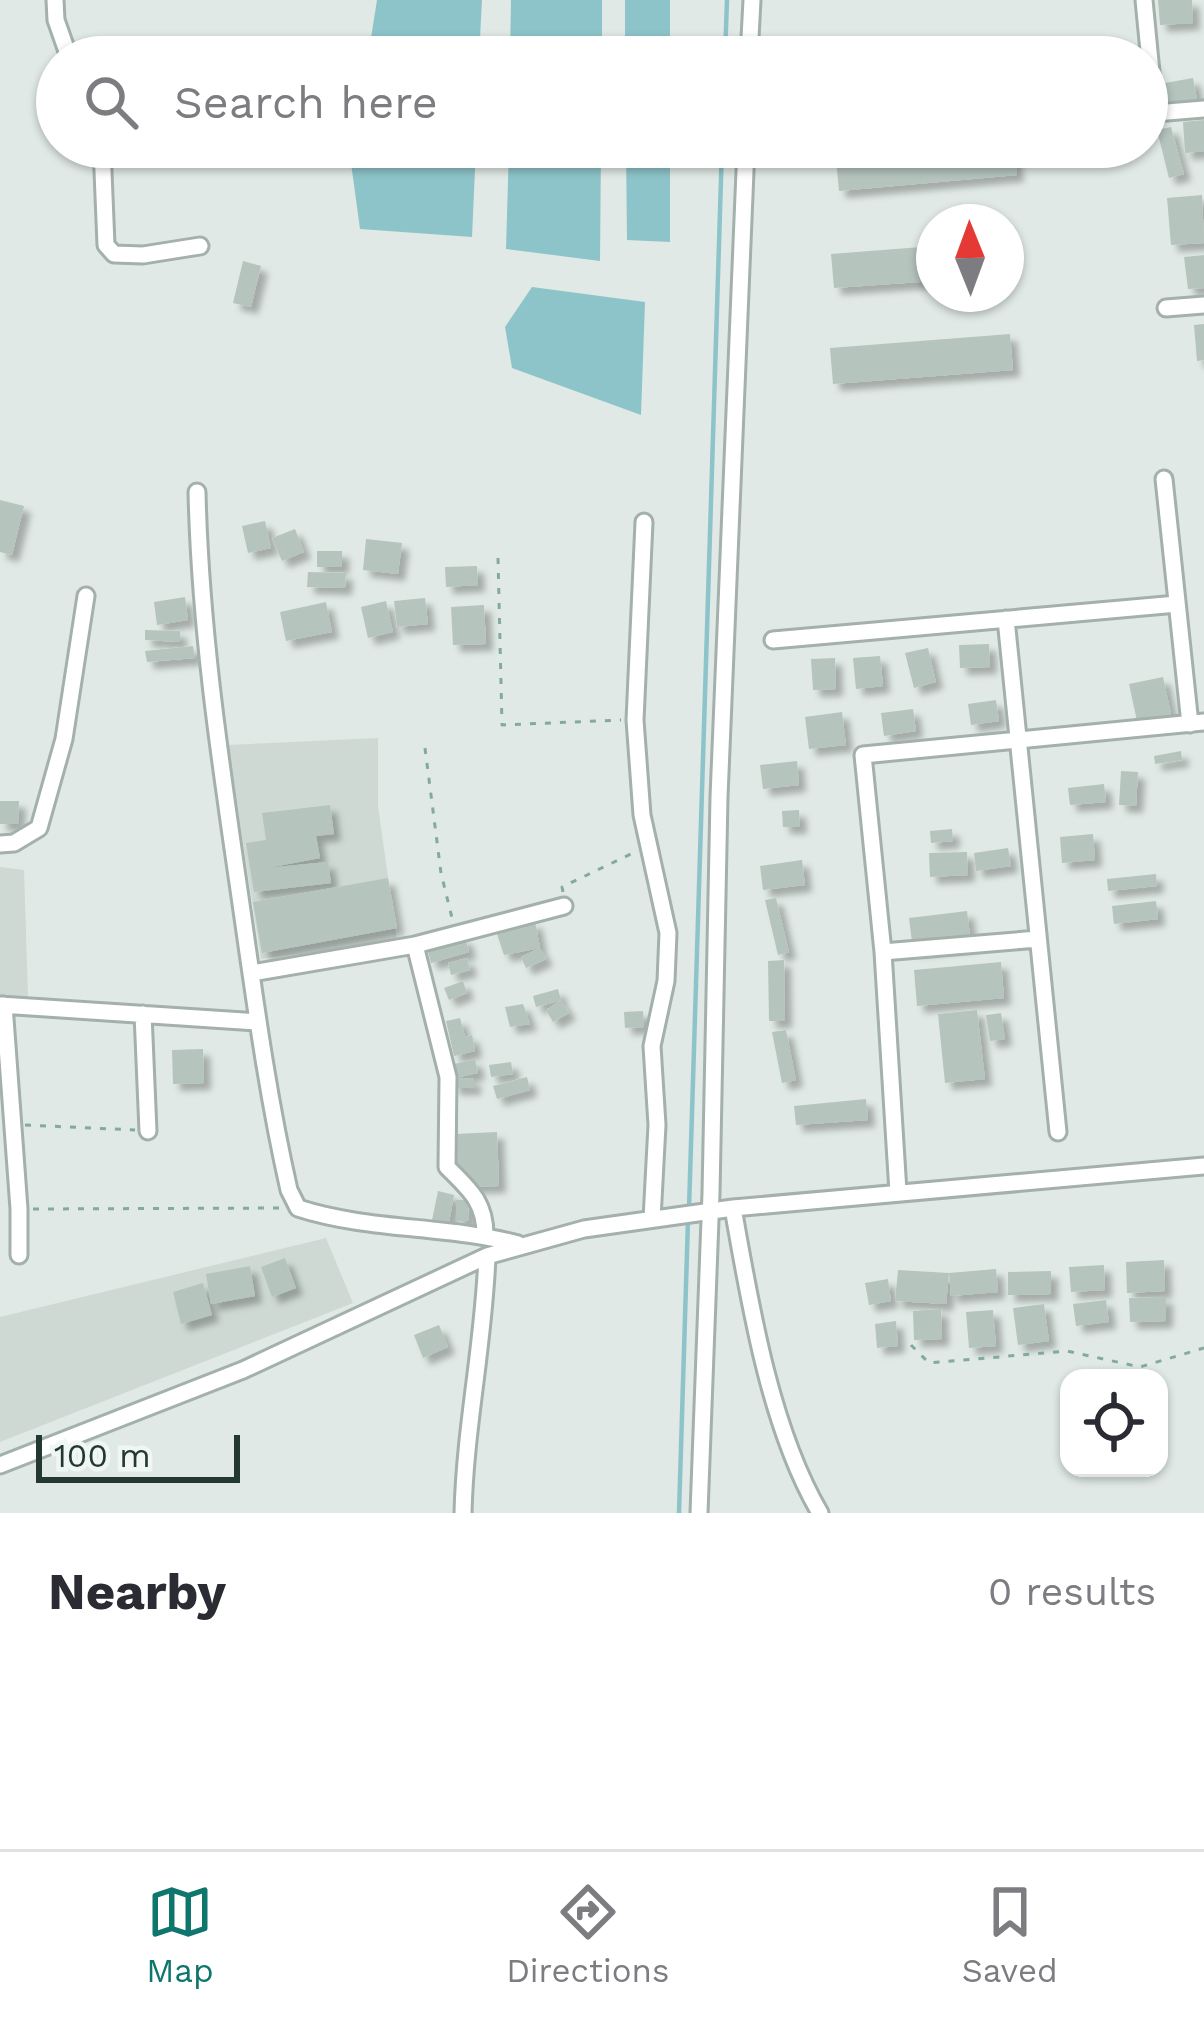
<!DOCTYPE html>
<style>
body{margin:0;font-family:"Work Sans",sans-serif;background:#f7f7f7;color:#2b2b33}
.controls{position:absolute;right:36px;bottom:36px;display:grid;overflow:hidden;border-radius:24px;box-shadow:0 3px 9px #0004}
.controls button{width:108px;height:108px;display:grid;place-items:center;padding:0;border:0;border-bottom:3px solid #e1e1e2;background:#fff;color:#2b2b33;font:60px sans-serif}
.compass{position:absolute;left:916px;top:204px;width:108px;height:108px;border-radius:50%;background:#fff;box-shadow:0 3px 9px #0004;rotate:359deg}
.scale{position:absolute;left:36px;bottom:30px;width:204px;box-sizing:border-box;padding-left:12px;border:6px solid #223831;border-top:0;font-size:33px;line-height:42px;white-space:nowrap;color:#223831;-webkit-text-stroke:9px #f0f6f3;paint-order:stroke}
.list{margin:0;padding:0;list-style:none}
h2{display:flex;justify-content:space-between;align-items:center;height:156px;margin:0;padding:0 48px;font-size:51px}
h2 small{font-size:39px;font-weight:400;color:#7c7c81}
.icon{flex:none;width:66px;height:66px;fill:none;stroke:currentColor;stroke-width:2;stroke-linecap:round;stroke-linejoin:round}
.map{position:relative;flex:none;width:1204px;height:1513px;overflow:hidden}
.search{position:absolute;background:#fff;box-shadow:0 3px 9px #0004;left:36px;right:36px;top:36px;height:132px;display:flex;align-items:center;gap:30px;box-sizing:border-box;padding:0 42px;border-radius:66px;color:#7c7c81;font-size:45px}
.sheet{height:336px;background:#fff}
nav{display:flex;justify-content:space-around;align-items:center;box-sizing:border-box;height:168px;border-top:3px solid #e1e1e2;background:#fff;font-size:33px;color:#7c7c81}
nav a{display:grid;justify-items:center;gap:6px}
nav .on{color:#0f766e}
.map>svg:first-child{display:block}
</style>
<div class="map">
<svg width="1204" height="1513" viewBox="0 0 1204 1513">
<defs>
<filter id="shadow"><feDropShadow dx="7" dy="7" stdDeviation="3" flood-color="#0004"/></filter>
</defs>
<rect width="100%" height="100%" fill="#e0e9e5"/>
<path fill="#ced9d4" d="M378,738V806L397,941L261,959L228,745Z
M0,867L24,870L28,997L0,995Z
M326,1238L353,1303L0,1442V1317Z"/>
<path fill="#8dc4ca" d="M377,0H482L479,57H368Z
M511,0H602V57H510Z
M625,0H670V57H625Z
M353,147H476L472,237L360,229L351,163Z
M509,147H601L600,261L506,249Z
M626,147H670V242L627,240Z
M532,287L645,302L641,415L512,368L505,327Z"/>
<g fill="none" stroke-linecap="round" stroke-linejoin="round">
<path stroke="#8dc4ca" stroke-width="4.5" d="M725,57L727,0
M689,1209L722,147
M679,1513L688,1220"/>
</g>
<path fill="#b6c4be" filter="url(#shadow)" d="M1158,0H1192L1193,23L1160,25Z
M1193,78L1197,100L1169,106L1165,83Z
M1204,120V151L1185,153L1183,122Z
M1171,127L1184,174L1169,178L1157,130Z
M962,147H1014L1017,175L839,191L836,158Z
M1202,195L1204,243L1171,245L1167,198Z
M934,246V281L834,288L831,254Z
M1204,255V288L1188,289L1184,257Z
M243,261L261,266L251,307L233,303Z
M1204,324V360L1197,361L1194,325Z
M1010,334L1013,370L833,384L830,348Z
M0,500L24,506L12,555L0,552Z
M265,521L271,548L248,553L242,526Z
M295,529L304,552L282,561L272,538Z
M366,539L402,543L398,574L363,570Z
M317,551H342V567H317Z
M477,566L478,585L446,587L445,567Z
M308,572L346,573L345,588L307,587Z
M185,597L188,620L157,625L154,602Z
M425,598L428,624L397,627L394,601Z
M386,601L393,632L368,638L361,607Z
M326,602L332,632L286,641L280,612Z
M484,605L486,644L453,645L451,607Z
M145,630L180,631V642L145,640Z
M989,644L990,667L960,668L959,645Z
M193,646L195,658L147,662L145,651Z
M928,648L936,682L914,688L905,653Z
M880,656L883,686L856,689L853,658Z
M835,658L836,689L813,690L811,659Z
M1163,677L1171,714L1137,721L1129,684Z
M996,700L999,721L971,725L968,704Z
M913,709L916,731L884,736L881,713Z
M842,712L846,745L809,749L805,717Z
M1181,751L1182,760L1155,764L1154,756Z
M797,761L799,785L763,789L760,765Z
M1121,771L1138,772L1136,806L1119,805Z
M1104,784L1106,802L1070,805L1068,788Z
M0,801H19L18,824H0Z
M330,805L334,834L316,836L320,858L267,868L328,862L331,883L254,892L246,843L266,840L262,813Z
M799,810L800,827H783L782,811Z
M952,829L953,841L931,843L930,831Z
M1093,834L1095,860L1062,863L1060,837Z
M1008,848L1011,866L976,871L974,853Z
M967,852L968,875L930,877L929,853Z
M802,860L805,885L763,890L760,866Z
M1156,874L1157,886L1108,891L1107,879Z
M388,878L397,928L262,953L253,902Z
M776,898L789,952L778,955L765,900Z
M1156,901L1158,919L1114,924L1112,906Z
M967,911L971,944L913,950L909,918Z
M535,921L540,948L504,955L496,931Z
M465,937L469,952L431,963L427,948Z
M540,948L546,959L526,968L521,957Z
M467,958L470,970L451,975L448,963Z
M784,960L785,1021H769L768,961Z
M1001,962L1004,998L917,1006L914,970Z
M463,981L467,993L449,1000L444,988Z
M558,989L561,1000L536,1007L533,996Z
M561,1000L569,1013L553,1022L546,1010Z
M523,1004L530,1024L510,1027L505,1007Z
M977,1010L985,1079L945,1083L938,1014Z
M643,1011L644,1027L625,1028L624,1012Z
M1001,1013L1005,1039L990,1041L986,1015Z
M460,1018L465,1037L472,1035L475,1051L454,1056L446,1021Z
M786,1030L796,1080L782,1083L772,1032Z
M203,1049L204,1083L173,1084L172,1050Z
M475,1059L478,1073L454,1078L474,1079V1088H453L450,1065Z
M511,1062L513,1074L491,1077L489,1065Z
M527,1077L530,1090L497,1099L493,1086Z
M866,1099L868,1120L796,1125L794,1106Z
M497,1132L499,1186L457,1187L455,1134Z
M438,1191L454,1195L449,1223L432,1220Z
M456,1200H468L469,1221H456Z
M285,1258L296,1288L272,1297L261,1267Z
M1164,1260L1165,1291L1127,1293L1126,1262Z
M1104,1265L1105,1290L1071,1292L1069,1267Z
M250,1266L255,1296L211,1304L206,1274Z
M996,1269L998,1292L951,1296L949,1273Z
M898,1270L949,1273L946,1304L895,1301Z
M1051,1271V1294L1008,1295V1272Z
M888,1279L891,1301L869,1305L865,1283Z
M203,1283L212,1315L181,1324L173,1292Z
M1166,1297V1321L1130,1322L1129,1298Z
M1106,1300L1109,1322L1076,1326L1073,1304Z
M1044,1304L1049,1341L1018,1345L1013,1308Z
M941,1309L942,1339L914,1340L913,1311Z
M993,1310L996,1346L969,1348L966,1312Z
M896,1321L898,1346L877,1348L875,1324Z
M439,1325L448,1347L423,1358L414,1335Z"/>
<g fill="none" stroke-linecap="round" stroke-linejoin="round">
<g stroke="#a3b0ab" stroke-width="21">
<path id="minor" d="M55,0L56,20L69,57
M1144,0L1155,113L1204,109
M749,57L752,0
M102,147L106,245L114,254L143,255L200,246
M1166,308L1204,305
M1164,479L1190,724
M197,492C200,624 219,753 238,883C253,986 266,1089 289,1190L298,1208C369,1231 446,1225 518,1244
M644,522L635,720L642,815L668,933L666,981L652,1046L657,1125L652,1219
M1006,619L1058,1132
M773,640L1177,604
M0,844L14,843L39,828L64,739L86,596
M415,945L448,1077L447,1167C470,1190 485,1202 485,1235
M883,952L1038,939
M252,973L415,945L564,906
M0,1005L258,1022
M4,1005L19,1209V1255
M143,1014L148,1131
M898,1192L883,952L863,755L1204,722
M733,1208C750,1304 770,1428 820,1513
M0,1465L243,1370L487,1256L584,1229L733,1208L1204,1166
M463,1513C465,1427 484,1343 487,1256
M699,1513L711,1193L719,797L746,147"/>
</g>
<path stroke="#83aa9c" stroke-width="3" stroke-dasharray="6 9" stroke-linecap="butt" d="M498,558L502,725L621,720
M425,748L441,873L453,922
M563,892L562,887L635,852
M25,1125L135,1130
M33,1209L281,1208
M911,1345L929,1363L1067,1351L1140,1367L1204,1348"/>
<use href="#minor" stroke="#fff" stroke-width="15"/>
</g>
</svg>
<div class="controls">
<button><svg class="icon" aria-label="locate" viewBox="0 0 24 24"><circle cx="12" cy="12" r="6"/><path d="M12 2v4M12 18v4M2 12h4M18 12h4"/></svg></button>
</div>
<svg class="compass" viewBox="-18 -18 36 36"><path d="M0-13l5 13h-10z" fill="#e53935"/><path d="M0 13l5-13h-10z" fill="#7c7c81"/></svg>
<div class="scale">100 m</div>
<div class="search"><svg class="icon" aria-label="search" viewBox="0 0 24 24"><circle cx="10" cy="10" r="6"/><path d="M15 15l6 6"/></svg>Search here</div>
</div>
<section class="sheet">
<h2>Nearby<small>0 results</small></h2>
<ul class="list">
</ul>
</section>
<nav>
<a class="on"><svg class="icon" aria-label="map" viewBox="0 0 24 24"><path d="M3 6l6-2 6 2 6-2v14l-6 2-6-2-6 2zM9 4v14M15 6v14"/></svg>Map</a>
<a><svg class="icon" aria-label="directions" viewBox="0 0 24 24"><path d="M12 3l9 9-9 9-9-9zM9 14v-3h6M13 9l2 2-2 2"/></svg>Directions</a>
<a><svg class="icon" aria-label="saved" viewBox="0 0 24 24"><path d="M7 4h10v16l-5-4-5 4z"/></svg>Saved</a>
</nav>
